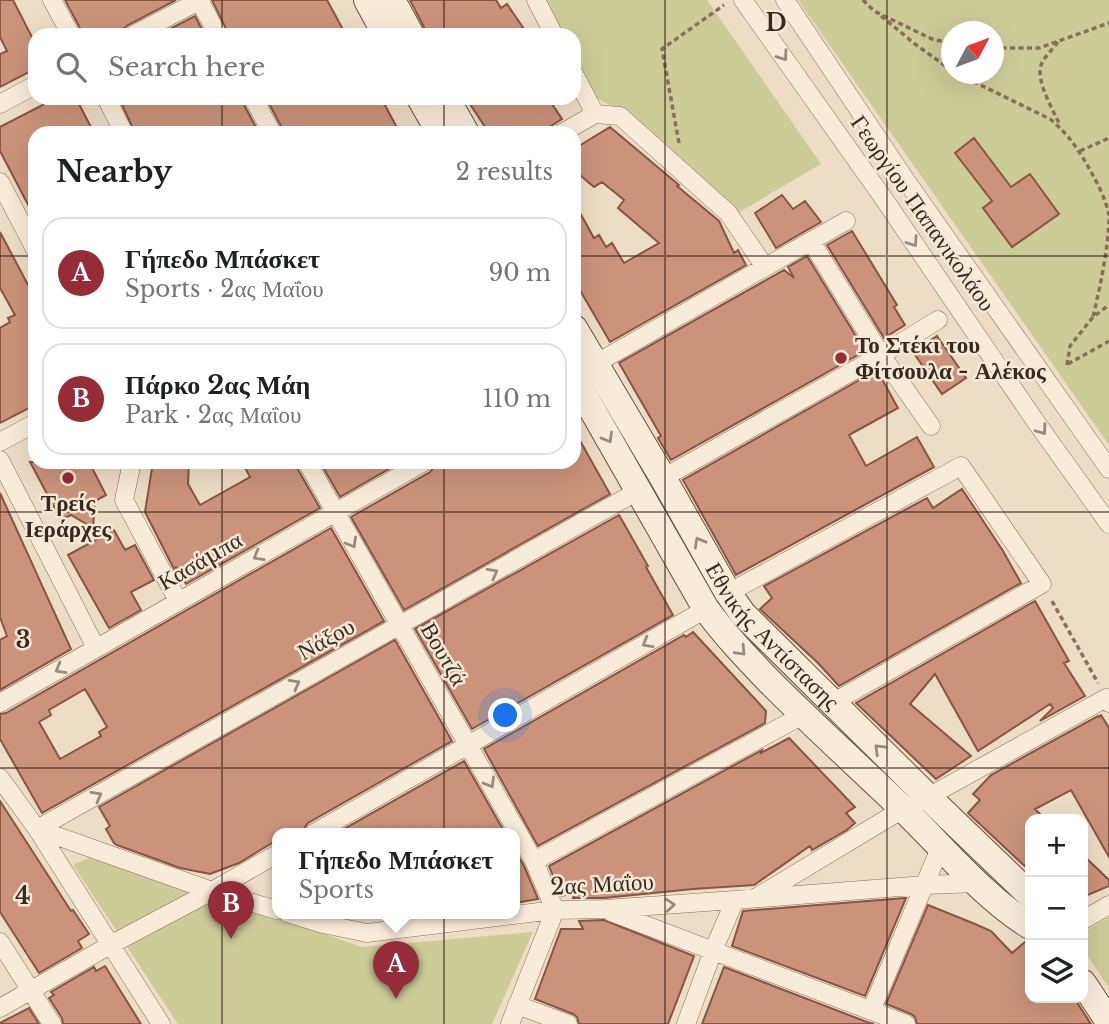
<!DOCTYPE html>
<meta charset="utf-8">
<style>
body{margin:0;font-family:"Libre Baskerville",serif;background:#f2f2f2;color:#202124}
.controls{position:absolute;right:21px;bottom:21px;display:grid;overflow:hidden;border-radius:14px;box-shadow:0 7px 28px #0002}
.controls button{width:63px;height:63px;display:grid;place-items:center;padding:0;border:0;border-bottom:2px solid #e0e0e0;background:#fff;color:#202124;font:35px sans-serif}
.compass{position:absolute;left:941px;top:21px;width:63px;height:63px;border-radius:50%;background:#fff;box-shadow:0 7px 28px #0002;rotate:49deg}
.you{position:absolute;left:506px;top:716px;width:24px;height:24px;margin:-18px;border:5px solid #fff;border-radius:50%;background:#1a73e8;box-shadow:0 0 0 10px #1a73e833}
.badge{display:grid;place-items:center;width:46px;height:46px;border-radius:50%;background:#972c39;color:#fff;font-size:23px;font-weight:700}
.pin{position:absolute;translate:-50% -58px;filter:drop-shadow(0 2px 4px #0008)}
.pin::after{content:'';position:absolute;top:37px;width:24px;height:21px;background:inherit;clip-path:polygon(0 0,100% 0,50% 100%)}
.popup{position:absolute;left:272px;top:828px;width:248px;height:91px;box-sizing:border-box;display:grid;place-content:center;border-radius:14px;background:#fff;filter:drop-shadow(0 2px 5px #0005);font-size:23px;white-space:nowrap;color:#757577}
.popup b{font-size:26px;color:#202124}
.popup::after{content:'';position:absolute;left:50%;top:100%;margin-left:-14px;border:14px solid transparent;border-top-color:#fff}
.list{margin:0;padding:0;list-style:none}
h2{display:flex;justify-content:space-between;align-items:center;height:91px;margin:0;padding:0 28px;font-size:30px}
h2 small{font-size:23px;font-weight:400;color:#757577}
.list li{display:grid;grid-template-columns:46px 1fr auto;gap:21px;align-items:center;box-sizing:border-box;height:112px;margin:0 14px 14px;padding:0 14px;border:2px solid #e0e0e0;border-radius:21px}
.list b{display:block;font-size:26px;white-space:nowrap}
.list p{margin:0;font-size:23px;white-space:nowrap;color:#757577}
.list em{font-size:23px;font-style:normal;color:#757577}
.icon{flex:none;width:38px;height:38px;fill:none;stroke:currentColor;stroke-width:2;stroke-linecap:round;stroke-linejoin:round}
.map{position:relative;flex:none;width:1109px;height:1024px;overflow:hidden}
.search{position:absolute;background:#fff;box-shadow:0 7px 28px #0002;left:28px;top:28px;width:553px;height:77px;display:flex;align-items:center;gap:18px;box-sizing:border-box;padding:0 24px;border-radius:21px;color:#757577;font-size:26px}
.panel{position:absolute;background:#fff;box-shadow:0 7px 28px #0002;left:28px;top:126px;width:553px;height:343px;border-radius:21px}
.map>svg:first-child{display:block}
</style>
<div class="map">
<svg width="1109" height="1024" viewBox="0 0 1109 1024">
<rect width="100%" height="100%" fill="#eeddc5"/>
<path fill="#cc9" fill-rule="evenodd" d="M544,0H707L821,164L738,213L634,119L597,98L574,56V35H563Z
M798,0H1109V445ZM951,32H993V74H951Z
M97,854L362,947L533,932L492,1024H178L73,865Z
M1109,917V988L1083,949V932Z"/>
<path fill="#cb937b" stroke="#875541" stroke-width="2" fill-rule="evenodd" d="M0,0H13L35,43V69L0,87V54L7,51L0,37Z
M65,0H176L128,25L123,29L122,35H82L81,30Z
M212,0H327L346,35H229Z
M410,0H496L501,8L507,4L528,35H428Z
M195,16L205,35H158Z
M56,98H76L94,133H35V218L0,151V127Z
M119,98H242L243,103L259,133H135Z
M266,98H381L400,133H283L282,128Z
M466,98H548L562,119L540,133H489Z
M610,127L679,185L677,186L719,221L734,253L738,250L746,265L610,342L574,280V202L594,238L599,235L606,247L612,243L624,263L659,243L618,208L624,200L602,182L594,187L574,170V149Z
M974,138L1011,187L1030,174L1059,214L1012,247L983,208L992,201L955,153Z
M782,195L793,209L805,201L821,222L776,248L755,213Z
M852,231L897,305L894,307L905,325L884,338L827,245Z
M0,232L35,298V405L0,423V328L10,322L8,318L15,315L0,288Z
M807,256L865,351L671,460L658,438L661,436L619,363L784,270L794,278L788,267Z
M937,336L966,378L942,394L913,352Z
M877,370L898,408L849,435L866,466L917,437L934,467L736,575L683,480Z
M574,430L610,494L404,610L351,517L430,472L434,467L435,462H574Z
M30,462H89L106,495L95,501L93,528L71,515L61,520Z
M153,462H189L188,484L200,505L250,477L242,462H296L297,468L320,508L186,584L176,567L174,569L145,512Z
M320,462H401L340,497Z
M962,489L1003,551L1021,583L839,686L818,663L760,609L772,598L764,586L927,498L933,508Z
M0,493L71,649L0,690V640L7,636L0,617Z
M619,515L648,566L646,567L673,615L472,729L415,629Z
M331,528L384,621L42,813L0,739V714L6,713ZM85,689L107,727L99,732L101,736L60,759L39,722L51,715L49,710Z
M114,530L125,550L135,545L154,580L131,592L141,610L109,628L68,555Z
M1035,601L1069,661L1064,663L1085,696L1040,721L1053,708L1050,704L978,751L935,674L910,704L971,756L936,779L856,703Z
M693,632L766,711L765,723L538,846L484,749L684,635L686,637Z
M395,640L452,741L308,823L305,827L303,833H277V840L239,863L210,874L180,868L117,845L114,843L106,829L110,826L99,807Z
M1101,715L1109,728V857L1071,790L1035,809L1045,819H1030V871L968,813L980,800L973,794L991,775L1098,716L1099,717Z
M789,738L855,807L846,813L855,823L847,830L812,850L810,846L754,885L693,889L604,898H573L575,893L561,896L549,866L762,750L761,753Z
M464,761L505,833H337Z
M0,801L71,911L73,910L89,934L78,941L82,948L39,973L0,912Z
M515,851L524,866L538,899L515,903Z
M1083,855L1109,880V886L1083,897Z
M905,898H906L865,996L732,946L743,911Z
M928,905L975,924L991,931L1012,953L1026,941L1030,942V998H1074L1091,1024H917L915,1017L911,1014L886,1004Z
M604,920L694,956L668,1024H579L577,1017L573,1014L535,999L561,929H583L579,921Z
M105,966L141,1024H63L62,1018L49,998L54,995L51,992L94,967L96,971Z
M724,967L867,1022L874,1024H702Z
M29,1008L39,1024H0V1023Z"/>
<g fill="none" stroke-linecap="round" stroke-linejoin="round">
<g stroke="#886e5b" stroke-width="19">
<path id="street" d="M52,0L71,35
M199,0L218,35
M536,0L554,35
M743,0L884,199L1036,422L1109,524
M785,0L907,182L1109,469
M133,35L201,0
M574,74L595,114
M106,98L124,133
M253,98L272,133
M0,104L35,85
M595,114L620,116L728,213L765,267
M562,133L595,114
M0,182L35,249
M811,241L881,355L931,426
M586,369L846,221
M0,442L35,423
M0,460L96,648
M132,462L124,500L178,601
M307,462L534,861L555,910L510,1024
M663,478L881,355L938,320
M728,593L961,466L1042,584L832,703
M0,703L424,462
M0,778L37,829L161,1024
M37,829L638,491
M37,829L212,891L277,910
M314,833L706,609
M534,861L803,715
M757,897L903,809L928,797L1106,698L1109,703
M611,912L906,1024
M287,913L323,924L367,933L555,910L605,909L735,900L925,885L978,883
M1083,920L1109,905
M0,942L52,1024
M517,1005L568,1024
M0,1008L112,944L212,891L277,854
M871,1011L941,846
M686,1024L713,951L735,900"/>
</g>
<g stroke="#6a4f3e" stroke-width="28">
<g id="secondary">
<path d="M367,0L386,35"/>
<path d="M392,0L411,35"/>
<path d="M420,98L440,133"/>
<path d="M446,98L466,133"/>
<path id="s1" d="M574,328L663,478L728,593L743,614L928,797L1030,895"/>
<path d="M574,378L706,609C725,635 747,658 769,681C812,724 857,765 901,807C942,846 982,896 1030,926"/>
<path d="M1083,983L1109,1022"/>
</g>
</g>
<path stroke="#886e5b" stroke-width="3.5" stroke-dasharray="5 3.5" stroke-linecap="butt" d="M863,0L874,11L934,40L951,42
M881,16L915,44L951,70
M1058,42C1053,49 1044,57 1041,65C1036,82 1053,110 1060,125
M993,48H1039L1109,23
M958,74L1050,119C1068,134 1079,150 1090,170C1098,184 1106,200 1109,215C1109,246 1100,287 1093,317
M679,143L662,49L724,5
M1080,151L1109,138
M1068,364L1109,341
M1067,365L1070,346L1093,317L1109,305
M1052,601L1098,683"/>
<use href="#street" stroke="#f8ebd8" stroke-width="18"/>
<use href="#secondary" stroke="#f8ebd8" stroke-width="26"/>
</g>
<defs><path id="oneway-chevron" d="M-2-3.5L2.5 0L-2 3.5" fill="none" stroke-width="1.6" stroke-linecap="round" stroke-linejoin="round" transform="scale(1.75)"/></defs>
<g stroke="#988a7c">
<use href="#oneway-chevron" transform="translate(783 56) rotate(55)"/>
<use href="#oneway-chevron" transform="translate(913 242) rotate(56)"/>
<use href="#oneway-chevron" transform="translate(1042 430) rotate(54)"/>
<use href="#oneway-chevron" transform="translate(608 438) rotate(60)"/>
<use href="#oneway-chevron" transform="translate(699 542) rotate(-119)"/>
<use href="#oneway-chevron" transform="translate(352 543) rotate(60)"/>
<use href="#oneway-chevron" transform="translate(258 556) rotate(150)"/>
<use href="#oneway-chevron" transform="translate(493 573) rotate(-29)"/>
<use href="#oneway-chevron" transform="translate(647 643) rotate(150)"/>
<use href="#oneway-chevron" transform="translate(741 651) rotate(47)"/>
<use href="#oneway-chevron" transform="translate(60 669) rotate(150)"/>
<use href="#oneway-chevron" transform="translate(295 684) rotate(-29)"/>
<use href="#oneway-chevron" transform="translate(879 749) rotate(-136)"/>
<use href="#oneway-chevron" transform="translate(490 783) rotate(60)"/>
<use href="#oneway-chevron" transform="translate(97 796) rotate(-29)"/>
<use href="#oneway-chevron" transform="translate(670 905) rotate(-4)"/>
</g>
<path fill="none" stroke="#39281f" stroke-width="2" stroke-opacity="0.55" d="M222,0V35M444,0V35M665,0V1024M887,0V1024M222,98V133M444,98V133M0,256H35M574,256H1109M222,462V1024M444,462V1024M0,512H1109M0,768H1109"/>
<g fill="#972c39" stroke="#f5e8d4" stroke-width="2.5">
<circle cx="841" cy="358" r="7"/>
<circle cx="68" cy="478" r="7"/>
</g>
<g text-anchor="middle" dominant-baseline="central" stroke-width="5" stroke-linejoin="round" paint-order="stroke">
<g font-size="23" fill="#39281f" stroke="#f5e8d4">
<text transform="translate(923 213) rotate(55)">Γεωργίου Παπανικολάου</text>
<text transform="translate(200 561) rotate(-30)">Κασάμπα</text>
<text stroke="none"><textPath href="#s1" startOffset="368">Εθνικής Αντίστασης</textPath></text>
<text transform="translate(326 639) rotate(-29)">Νάξου</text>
<text transform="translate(444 654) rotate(60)">Βουτζά</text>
<text transform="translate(602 884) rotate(-3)">2ας Μαΐου</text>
</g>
<g font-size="23" font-weight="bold" fill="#39281f" stroke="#f5e8d4" text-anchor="start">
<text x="855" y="345">Το Στέκι του<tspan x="855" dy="26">Φίτσουλα - Αλέκος</tspan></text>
<text x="68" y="503" text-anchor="middle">Τρείς<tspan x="68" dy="26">Ιεράρχες</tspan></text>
</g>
</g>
<g font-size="23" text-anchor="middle" font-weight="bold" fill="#39281f" stroke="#f5e8d4" stroke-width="5" stroke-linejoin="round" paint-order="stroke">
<text x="776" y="31">D</text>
<text x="23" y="648">3</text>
<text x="23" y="904">4</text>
</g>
</svg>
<div class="controls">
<button>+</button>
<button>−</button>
<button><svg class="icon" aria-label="layers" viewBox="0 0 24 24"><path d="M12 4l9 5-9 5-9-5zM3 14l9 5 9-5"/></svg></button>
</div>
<svg class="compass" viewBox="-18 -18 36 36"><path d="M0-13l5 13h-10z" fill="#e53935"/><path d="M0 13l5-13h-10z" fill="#757577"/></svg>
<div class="you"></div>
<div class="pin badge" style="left:396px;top:999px">A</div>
<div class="popup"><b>Γήπεδο Μπάσκετ</b>Sports</div>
<div class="pin badge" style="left:231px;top:939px">B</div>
<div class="search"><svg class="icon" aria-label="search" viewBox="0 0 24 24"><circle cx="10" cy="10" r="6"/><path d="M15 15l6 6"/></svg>Search here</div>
<section class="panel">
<h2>Nearby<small>2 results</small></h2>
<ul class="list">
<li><span class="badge">A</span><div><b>Γήπεδο Μπάσκετ</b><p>Sports · 2ας Μαΐου</p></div><em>90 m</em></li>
<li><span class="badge">B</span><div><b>Πάρκο 2ας Μάη</b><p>Park · 2ας Μαΐου</p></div><em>110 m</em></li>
</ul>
</section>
</div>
